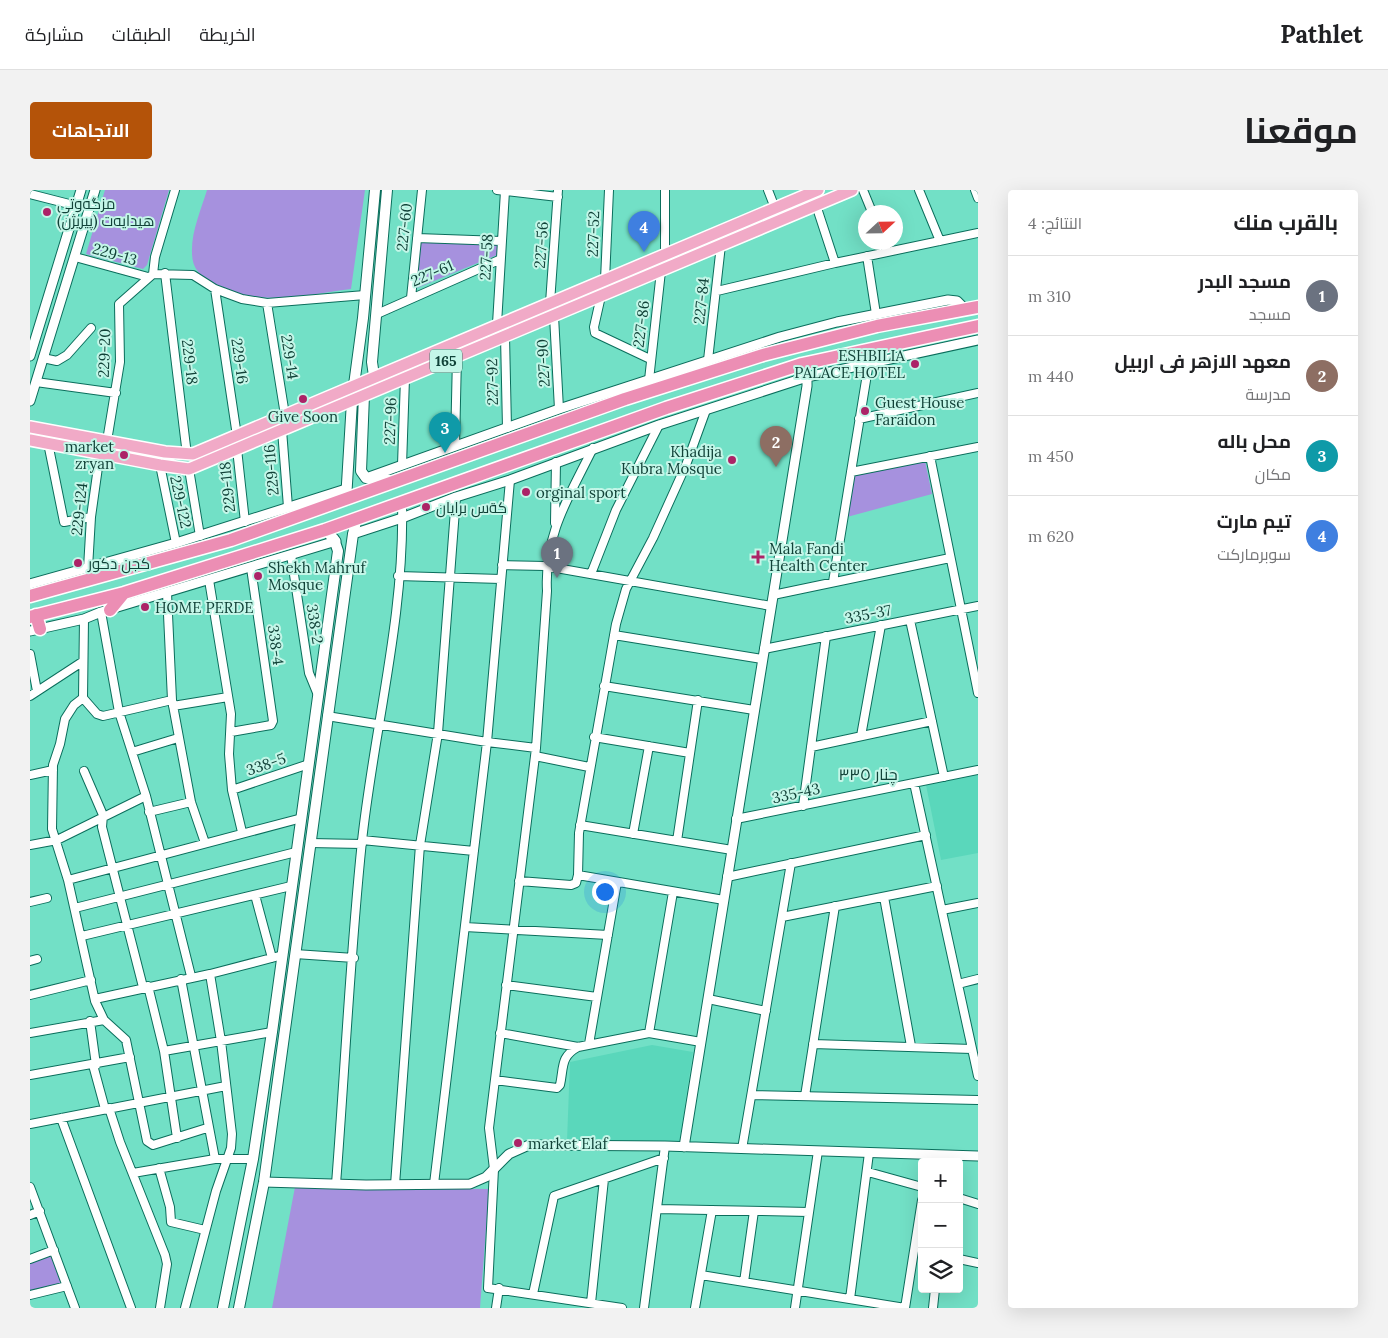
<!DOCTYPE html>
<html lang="ar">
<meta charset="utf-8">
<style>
body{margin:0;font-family:Lora,Cairo,serif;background:#f2f2f2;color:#202124;direction:rtl}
.controls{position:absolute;right:15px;bottom:15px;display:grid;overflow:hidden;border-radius:5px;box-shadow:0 5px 20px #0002}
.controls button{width:45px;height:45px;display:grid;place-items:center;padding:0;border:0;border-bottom:1px solid #e0e0e0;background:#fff;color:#202124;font:25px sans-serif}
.compass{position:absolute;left:828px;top:15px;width:45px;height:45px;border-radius:50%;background:#fff;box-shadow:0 5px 20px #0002;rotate:68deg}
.you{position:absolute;left:574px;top:701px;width:18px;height:18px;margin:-12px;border:4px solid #fff;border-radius:50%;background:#1a73e8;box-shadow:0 0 0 8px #1a73e833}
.badge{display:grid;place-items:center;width:32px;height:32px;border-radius:50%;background:#b45309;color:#fff;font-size:16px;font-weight:700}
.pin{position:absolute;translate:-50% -41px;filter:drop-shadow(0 1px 2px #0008)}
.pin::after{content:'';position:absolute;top:26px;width:18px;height:15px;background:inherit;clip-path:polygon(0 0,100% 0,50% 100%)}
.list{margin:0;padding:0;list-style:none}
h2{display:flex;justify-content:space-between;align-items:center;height:65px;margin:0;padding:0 20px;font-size:21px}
h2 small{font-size:16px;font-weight:400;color:#757577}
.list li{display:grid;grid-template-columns:32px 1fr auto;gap:15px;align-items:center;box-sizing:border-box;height:80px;padding:0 20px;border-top:1px solid #e0e0e0}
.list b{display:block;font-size:19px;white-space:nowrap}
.list p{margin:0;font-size:16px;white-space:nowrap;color:#757577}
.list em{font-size:16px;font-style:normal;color:#757577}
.icon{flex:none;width:28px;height:28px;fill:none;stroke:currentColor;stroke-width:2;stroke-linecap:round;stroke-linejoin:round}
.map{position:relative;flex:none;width:948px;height:1118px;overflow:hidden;direction:ltr;border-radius:5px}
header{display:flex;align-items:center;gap:30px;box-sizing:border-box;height:70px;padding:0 25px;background:#fff;border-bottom:1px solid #e0e0e0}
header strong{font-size:24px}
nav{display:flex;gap:28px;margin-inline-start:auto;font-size:18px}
.intro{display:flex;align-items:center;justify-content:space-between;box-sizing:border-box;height:120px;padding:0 30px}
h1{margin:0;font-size:35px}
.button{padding:12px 22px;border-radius:5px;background:#b45309;color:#fff;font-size:18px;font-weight:700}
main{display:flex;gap:30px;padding:0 30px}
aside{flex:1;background:#fff;border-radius:5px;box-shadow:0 5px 20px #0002}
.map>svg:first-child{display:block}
</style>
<header>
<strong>Pathlet</strong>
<nav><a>الخريطة</a><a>الطبقات</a><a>مشاركة</a></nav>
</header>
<div class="intro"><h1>موقعنا</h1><a class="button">الاتجاهات</a></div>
<main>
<aside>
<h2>بالقرب منك<small>النتائج: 4</small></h2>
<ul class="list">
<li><span class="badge" style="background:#6b7280">1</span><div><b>مسجد البدر</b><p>مسجد</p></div><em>310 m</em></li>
<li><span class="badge" style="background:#8d6e63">2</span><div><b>معهد الازهر فی اربیل</b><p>مدرسة</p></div><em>440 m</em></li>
<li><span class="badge" style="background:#0f9aa8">3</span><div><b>محل باله</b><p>مكان</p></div><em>450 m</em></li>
<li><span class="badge" style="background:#3f7fe0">4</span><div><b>تیم مارت</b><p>سوبرماركت</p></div><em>620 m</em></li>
</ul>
</aside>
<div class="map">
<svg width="948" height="1118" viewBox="0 0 948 1118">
<rect width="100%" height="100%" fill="#72e0c6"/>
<path fill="#5ad7bb" d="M948,585V663L911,670L896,595Z
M622,855L663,862L649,954L537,951L540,872Z"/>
<path fill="#a691de" d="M75,0H139L117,75L113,79L56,64Z
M177,0H335L321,99C274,105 226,118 182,93C170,86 162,78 162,63C161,42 171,20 177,0Z
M391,50L467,55V65L387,98Z
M895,271L902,304L817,327L824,286Z
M265,997L459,999L450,1118H242Z
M21,1066L31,1094L0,1101V1073Z"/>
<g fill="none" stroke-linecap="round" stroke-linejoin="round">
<g stroke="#0b6e5c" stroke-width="10">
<path id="minor" d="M467,0L528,7
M635,0V64
M738,0L745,18
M833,0L842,22
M889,0L910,51
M945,0L948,8
M0,4L47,16
M786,15L805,73
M387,48L471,51
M854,52L857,62
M837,66L846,124
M45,67L118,87
M135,83L157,265
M123,84L125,67L145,0
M575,90L579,0
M185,99L207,246
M687,101L805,73L948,43
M571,106L564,137L565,143L620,169
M381,108L392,0
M237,113L255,225
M520,113L528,0
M347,124L469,70
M524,126L529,219
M467,134L475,1
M475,146L477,238
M13,168L27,171L37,165L61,138
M678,170L691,55
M619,190L631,81
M6,192L86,203
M829,229L948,203
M252,240L258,317
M77,251L90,172L89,114L123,84L163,85L185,99L212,109L237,113L335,105
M18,253L34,332L61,327
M425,256L427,166
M563,258C539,307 514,344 517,401L506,558L459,938L464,979L458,1098L592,1118
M207,259L215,332
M900,266L948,503
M130,275L146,353
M372,275L375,188
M159,279L170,346
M821,282L948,257
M525,333L526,272
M261,365L279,483L288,505
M472,375L515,376L741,416
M58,378L61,327L70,263
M561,384L586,320L629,235
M368,386L471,389
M179,390L201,524L199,564L202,600L212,642
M803,392L839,172
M137,403L142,510L161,612L175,653
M743,405L920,368
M71,422L89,522L116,606L161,786
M54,429L53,508L44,515L35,529L30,554L23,575L22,639L38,690L65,811L74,830L96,850L117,951L123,955L177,938
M880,430L914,587
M584,445L732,469
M734,459L948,416
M0,464L7,501
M574,496L724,520
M0,506L52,472
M53,508L67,524L73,526L142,510
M143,516L198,507
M297,526L457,552L506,558
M201,542L241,535L243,531L221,378
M831,546L851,435
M564,547L660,563
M781,557L902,531
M102,562L148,548
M505,566L559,577
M54,581L73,625L72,637L113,797
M0,585L23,580
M884,593L948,886
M202,600L279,574
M773,616L796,446
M119,622L161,612
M706,629L948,580
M550,635L702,660
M603,644L619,556
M332,650L444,661
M647,651L668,510
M280,653L332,654
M0,655L27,650L116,606
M548,685L694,710
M697,687L896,645
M38,690L272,628
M489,691L541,695L546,693L548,685L549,643L586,434L596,399L623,348L656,275L676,220
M225,705L242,768
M854,707L881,856
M0,712L17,708
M45,718L266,662
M912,720L948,713
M752,727L907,696
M435,737L578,745
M52,746L261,696
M265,764L324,768
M0,771L7,769
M151,789L185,969H223
M928,794L948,789
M476,795L567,807
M118,796L134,861L147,948
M0,805L61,790
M65,809L180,784L253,765
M678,809L736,821
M60,831L66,875
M0,843L74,830
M470,843L548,857L619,843L671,852
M619,843L643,702
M559,854L587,692
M783,854L942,859
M134,861L242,842
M63,875L75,919
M0,885L100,867
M465,890L527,898L530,895C534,877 530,867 548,857
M722,905L948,910
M775,906L805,716
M79,918L90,952L135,1065L137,1074L130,1118
M31,928L101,1118
M0,934L196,896
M712,959L761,673
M129,978L140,1017L141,1032L175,1040
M838,982L892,997
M103,983L185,969
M306,994C315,880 320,765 332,651C344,539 375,426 372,313
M404,994L457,552L480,290
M365,995L390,655L408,543L426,307
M0,997L45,1118
M929,1008L948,1014
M627,1019L779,1022
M0,1025L10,1021
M0,1069L24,1060
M929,1069L948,1073
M671,1085L875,1118
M714,1092L724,1021
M503,1104L524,1006L634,968
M0,1105L37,1096
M820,1109L839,963
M561,1113L574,989
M155,1118L186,1001L201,958L202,944L191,851L180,784
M466,1118L469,1098
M614,1118L635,956
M665,1118L682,1020
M765,1118L788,961
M875,1118L892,1010
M903,1118L905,1099"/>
</g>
<g stroke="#0b6e5c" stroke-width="11">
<path id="tertiary" d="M0,166L51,0
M0,211L65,0
M339,287L529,219L750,147L807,132L918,110L927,111L935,119
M323,344L372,328L426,307L480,290L629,235L777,187L948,150
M0,394L146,353L316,299
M0,441L54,429L71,422L306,351
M654,957L777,196V187
M234,992L336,995L440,994L456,987L479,964L499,955L635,956L948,966"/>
</g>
<g stroke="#0b6e5c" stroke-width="12">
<path id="secondary" d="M344,186L342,172L357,0
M324,195L333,128L345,0
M334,205L331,281L336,288L362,290
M316,310L322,211
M193,1118L223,969L242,842L308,361L304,349L295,340
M209,1118L234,992L323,344L327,328"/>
</g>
<g stroke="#fff" stroke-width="14">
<path id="primary" d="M0,237L135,262L163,264L788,0
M0,250L130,275L159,279L822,0"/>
</g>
<g stroke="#fff" stroke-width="15">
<path id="trunk" d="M0,406L201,350L595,209L733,165L847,136L948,117
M80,420L94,403
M6,425L10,439
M0,427L94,403L295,340L636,218L772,174L948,136"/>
</g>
<use href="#minor" stroke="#fff" stroke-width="8"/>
<use href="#tertiary" stroke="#fff" stroke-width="9"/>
<use href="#secondary" stroke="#fff" stroke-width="10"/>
<use href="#primary" stroke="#f1aac7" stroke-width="11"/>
<use href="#trunk" stroke="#ec8eb4" stroke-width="12"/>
</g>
<g fill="#ac2367" stroke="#c4f6e8" stroke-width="2">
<circle cx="17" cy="22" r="5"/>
<circle cx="885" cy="174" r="5"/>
<circle cx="273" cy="209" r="5"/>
<circle cx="835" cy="221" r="5"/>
<circle cx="94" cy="265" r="5"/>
<circle cx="702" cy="270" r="5"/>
<circle cx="496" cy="302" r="5"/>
<circle cx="396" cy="317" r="5"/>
<path d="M725.5 359.5h5v5h5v5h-5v5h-5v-5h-5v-5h5z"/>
<circle cx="48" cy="373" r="5"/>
<circle cx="228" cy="386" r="5"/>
<circle cx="115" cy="417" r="5"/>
<circle cx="488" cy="953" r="5"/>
</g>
<g text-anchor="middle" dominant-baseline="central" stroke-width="4" stroke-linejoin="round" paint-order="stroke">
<rect fill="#c4f6e8" stroke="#47786d" stroke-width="1" x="400" y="159.5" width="32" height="23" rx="4"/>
<g font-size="14" font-weight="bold" fill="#114238">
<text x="416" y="171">165</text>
</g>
<g font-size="15" fill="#114238" stroke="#c4f6e8" text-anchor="start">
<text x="27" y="13">مزگه‌وتی<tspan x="27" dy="17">هیدایه‌ت (پیریژن)</tspan></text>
<text x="875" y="165" text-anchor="end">ESHBILIA<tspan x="875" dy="17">PALACE HOTEL</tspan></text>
<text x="845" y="212">Guest House<tspan x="845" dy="17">Faraidon</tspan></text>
<text x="273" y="226" text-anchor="middle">Give Soon</text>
<text x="84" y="256" text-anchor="end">market<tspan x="84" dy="17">zryan</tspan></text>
<text x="692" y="261" text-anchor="end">Khadija<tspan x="692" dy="17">Kubra Mosque</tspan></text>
<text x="506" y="302">orginal sport</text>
<text x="406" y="317">كةس برايان</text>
<text x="739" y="358">Mala Fandi<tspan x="739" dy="17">Health Center</tspan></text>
<text x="58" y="373">كجن دكور</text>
<text x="238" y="377">Shekh Mahruf<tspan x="238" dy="17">Mosque</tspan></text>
<text x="125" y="417">HOME PERDE</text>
<text x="498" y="953">market Elaf</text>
</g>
<g font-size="15" fill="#114238" stroke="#c4f6e8">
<text transform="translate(374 37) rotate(-84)">227-60</text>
<text transform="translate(563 44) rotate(-88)">227-52</text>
<text transform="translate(511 55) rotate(-86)">227-56</text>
<text transform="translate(85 64) rotate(16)">229-13</text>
<text transform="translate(456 67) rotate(-87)">227-58</text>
<text transform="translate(402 83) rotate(-23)">227-61</text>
<text transform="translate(671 111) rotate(-84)">227-84</text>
<text transform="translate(611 134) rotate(-83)">227-86</text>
<text transform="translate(74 163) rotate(-88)">229-20</text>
<text transform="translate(260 167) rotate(81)">229-14</text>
<text transform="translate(210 171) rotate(82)">229-16</text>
<text transform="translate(160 172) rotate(83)">229-18</text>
<text transform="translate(513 173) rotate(-93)">227-90</text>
<text transform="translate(462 192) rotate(-91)">227-92</text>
<text transform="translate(360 231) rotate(-88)">227-96</text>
<text transform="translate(241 280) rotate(-95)">229-116</text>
<text transform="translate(197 297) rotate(-96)">229-118</text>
<text transform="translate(151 312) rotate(78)">229-122</text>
<text transform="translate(49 319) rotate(-84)">229-124</text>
<text transform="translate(838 424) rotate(-11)">335-37</text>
<text transform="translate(285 434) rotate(81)">338-2</text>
<text transform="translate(246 455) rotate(82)">338-4</text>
<text transform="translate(236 574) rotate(-19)">338-5</text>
<text transform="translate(766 603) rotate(-12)">335-43</text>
</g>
<g font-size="16" fill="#114238" stroke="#c4f6e8">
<text x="838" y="584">چنار ٣٣٥</text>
</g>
</g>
</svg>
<div class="controls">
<button>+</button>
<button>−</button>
<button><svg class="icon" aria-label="layers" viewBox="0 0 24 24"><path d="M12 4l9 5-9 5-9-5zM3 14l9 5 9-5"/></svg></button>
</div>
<svg class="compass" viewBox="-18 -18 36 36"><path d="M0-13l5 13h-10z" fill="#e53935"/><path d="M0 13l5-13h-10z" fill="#757577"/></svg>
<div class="you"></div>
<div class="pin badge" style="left:527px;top:388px;background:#6b7280">1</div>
<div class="pin badge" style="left:746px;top:277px;background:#8d6e63">2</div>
<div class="pin badge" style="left:415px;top:263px;background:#0f9aa8">3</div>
<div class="pin badge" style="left:614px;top:62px;background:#3f7fe0">4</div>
</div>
</main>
